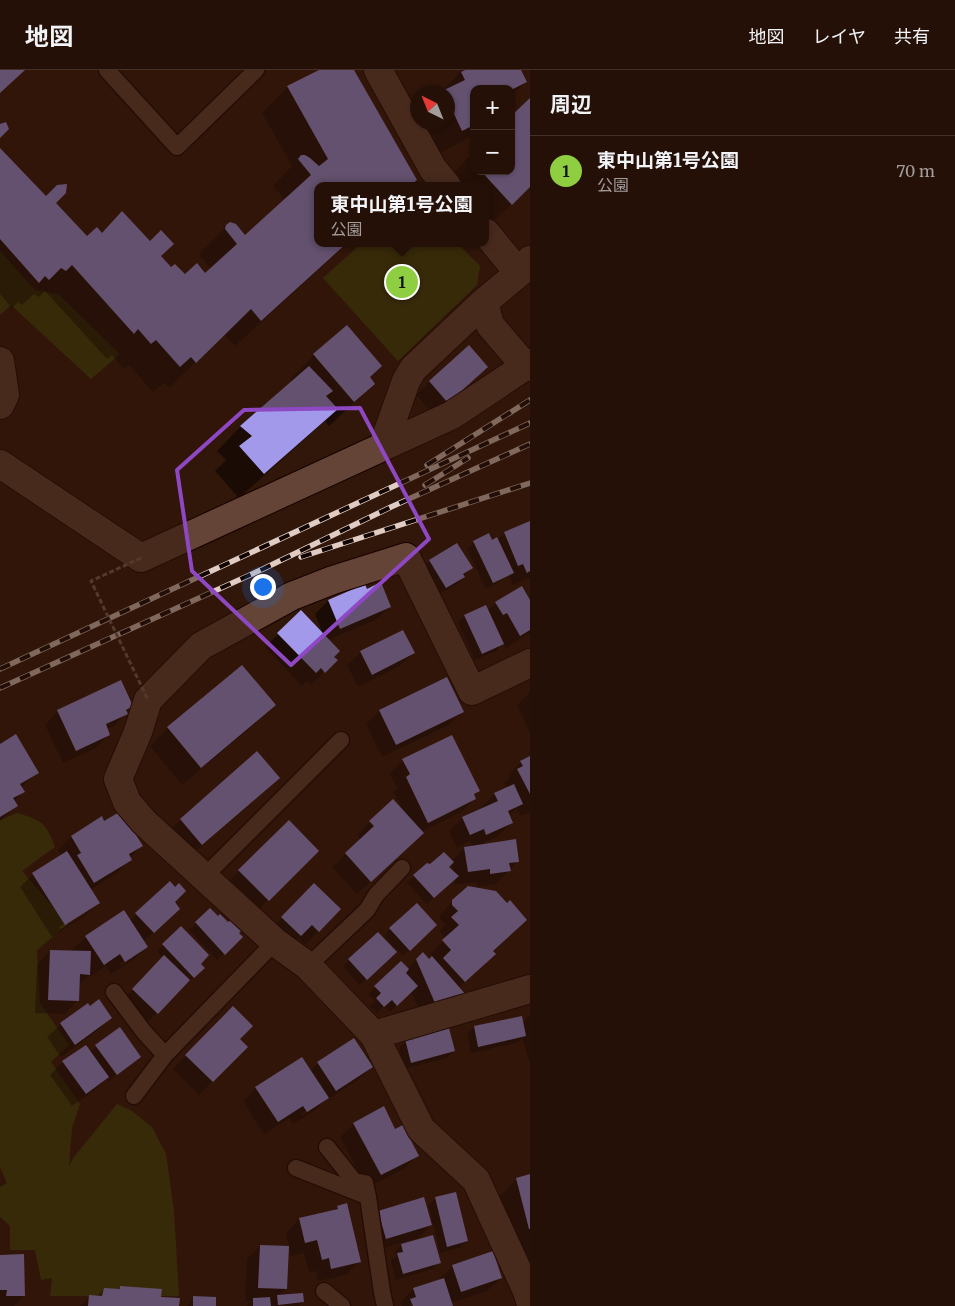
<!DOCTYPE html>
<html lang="ja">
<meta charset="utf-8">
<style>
body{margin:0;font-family:Merriweather,"Noto Sans JP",serif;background:#2d1912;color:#f1f3f6}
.controls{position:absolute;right:15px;top:15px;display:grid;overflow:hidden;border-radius:10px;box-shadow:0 1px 4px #0004}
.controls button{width:45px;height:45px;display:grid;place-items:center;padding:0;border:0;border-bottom:1px solid #423029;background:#251008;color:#f1f3f6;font:25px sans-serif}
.compass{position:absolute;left:410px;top:15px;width:45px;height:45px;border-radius:50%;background:#251008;box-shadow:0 1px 4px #0004;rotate:317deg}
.you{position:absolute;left:262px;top:516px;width:18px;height:18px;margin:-12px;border:4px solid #fff;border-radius:50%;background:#1a73e8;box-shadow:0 0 0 8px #1a73e833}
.badge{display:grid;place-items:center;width:32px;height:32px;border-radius:50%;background:#8fcd41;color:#111;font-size:16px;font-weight:700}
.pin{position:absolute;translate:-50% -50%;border:2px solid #fff;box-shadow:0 1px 5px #0006}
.popup{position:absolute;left:314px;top:112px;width:175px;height:65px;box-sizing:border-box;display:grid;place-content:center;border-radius:10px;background:#251008;filter:drop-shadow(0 1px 4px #0005);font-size:16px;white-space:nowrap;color:#a39d9c}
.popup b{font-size:19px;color:#f1f3f6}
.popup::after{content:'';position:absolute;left:50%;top:100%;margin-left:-10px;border:10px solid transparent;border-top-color:#251008}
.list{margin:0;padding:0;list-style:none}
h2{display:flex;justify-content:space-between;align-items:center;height:65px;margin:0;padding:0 20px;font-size:21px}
h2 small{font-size:16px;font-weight:400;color:#a39d9c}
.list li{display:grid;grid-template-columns:32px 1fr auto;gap:15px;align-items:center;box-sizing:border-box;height:70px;padding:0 20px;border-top:1px solid #423029}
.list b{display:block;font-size:19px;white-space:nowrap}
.list p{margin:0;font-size:16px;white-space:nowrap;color:#a39d9c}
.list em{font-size:16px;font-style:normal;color:#a39d9c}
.map{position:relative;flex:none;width:530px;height:1236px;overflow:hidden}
header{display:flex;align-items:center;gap:30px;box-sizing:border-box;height:70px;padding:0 25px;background:#251008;border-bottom:1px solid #423029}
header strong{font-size:24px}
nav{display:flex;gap:28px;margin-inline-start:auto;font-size:18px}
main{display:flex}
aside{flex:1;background:#251008}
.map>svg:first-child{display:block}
</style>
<header>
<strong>地図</strong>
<nav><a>地図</a><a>レイヤ</a><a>共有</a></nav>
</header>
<main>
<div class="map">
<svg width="530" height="1236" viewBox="0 0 530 1236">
<rect width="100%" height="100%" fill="#31160a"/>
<path fill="#3f4309" d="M362,173H457L480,196L477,215L398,291L323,208Z
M0,181L35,220L58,224L120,284L91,309L11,235L0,245Z
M17,743C41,750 46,752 55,777L22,801L68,854L37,880L40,933L69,975L51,992L80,1034L72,1058L69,1096L74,1087L117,1034L132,1041L152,1057L166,1084L174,1141L179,1226H50L52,1208L41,1210L35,1180H10V1156L0,1147V1117L7,1113L0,1097V750Z"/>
<path fill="#0007" fill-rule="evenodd" d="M322,0H352L415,110L318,116V173H348L235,276L224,264L169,318L164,313L153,322L129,295L124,299L112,285L107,289L45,221L39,227L34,224L22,235L18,232L12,238L0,224V80L46,128L54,133L87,168L102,164L160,186L171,198L185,206L205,204L211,199L200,186L201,182L230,153L245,166L285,130L273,116L292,96L262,43L288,17Z
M462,0H520L526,12L511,26V19H474V62L465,70L438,84L422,52H448V22H442Z
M530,30V117L486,158V116H447L444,112L474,82V101H511Z
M314,285L369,308L374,314L329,356L325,351L239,428L215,401L226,390L217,381L241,356L292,312L290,309Z
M486,297L434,345L416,325L429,312Z
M530,452V508L513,515L509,506L486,519L467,479L474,472L497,470L505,463Z
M430,491L471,498L457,514L439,524L423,498Z
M366,520L390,537L376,550L328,570L332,587L336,590L311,615L307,611L302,616L265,577L301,542L324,566L315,544L328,531Z
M530,532V563L506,578L503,573L496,581L475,590L458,553L464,546L487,541L496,533Z
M361,582L413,583L400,596L358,617L347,595Z
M242,597L274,635L256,653L182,715L150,676L168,658Z
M530,622V663L517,635Z
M132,636L113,657L107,659L109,664L96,678L63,693L45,655L58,641Z
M380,641H463L449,655L382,687L366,654Z
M0,675L38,702L21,718L24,721L14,731L16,736L0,751Z
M530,687V742L521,746L517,738L509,746L512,753L498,766L479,775L518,791L496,814L477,817V812L455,815L454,809L427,834L407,813L428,794L430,796L451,791L465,778L473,777L470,771L457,778L449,761L463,748L482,739L481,737L495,724L507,718L504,713L510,708L508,705L521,692ZM452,793L453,802L448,797Z
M403,690L478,721L474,726L475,729L461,742L421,762L409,776L357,824L332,797L361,770L357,765L370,752L402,739L393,722L397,718L390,703Z
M265,721L189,787L168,763L181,749Z
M101,748L104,752L141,776L117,803L90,820L98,833L85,846L52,867L20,817L33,804L62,786L58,780L71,767ZM85,841V844L61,859L59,857Z
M289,752L318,781L255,843L226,814Z
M170,813L174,832L165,852L143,872L146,877L133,890L111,904L106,896L90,907L89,905L78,915V930L65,944L35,943L37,895L50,881L74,882L72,880L86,867L129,851ZM133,885V888L120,896L119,894Z
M301,828L340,839L305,875L298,868L287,878L269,861Z
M453,831L492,882L481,897L458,918L422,945L411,922L390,942L384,936L377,943L370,936L375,931L368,924L401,893L407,899L423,884L429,891L433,887L430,884L446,868L439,861L445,855L440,849V845Z
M210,840L228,854L241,867L217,890L189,860Z
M181,858L199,893L203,898L187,913L186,912L144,956L120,933L163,888L157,881Z
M390,859L429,862L403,886L384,866Z
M388,889L360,915L343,897L349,890Z
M233,938L239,969L246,977L199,1025L173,999Z
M530,945V990L529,991L522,968L517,973L471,983L467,964L474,957L521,948L522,954Z
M110,948L97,961L61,987L47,967L61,954Z
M406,971L454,981L447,988L404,999L399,977Z
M86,976L90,982L96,976L139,987L109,1011L107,1008L95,1020L72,1036L50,1005L63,992Z
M318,993L372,997L358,1010L322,1033L314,1041L293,1054L289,1048L264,1064L243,1031L256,1018L310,1001ZM313,1036V1039L302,1046L301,1044Z
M354,1054L395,1061L417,1085L404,1099L367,1118L340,1067Z
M530,1106V1195L499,1127L517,1109Z
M455,1124L467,1171L460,1178L440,1183L433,1153L418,1168L373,1181L379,1142L430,1150H432L428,1135L435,1129Z
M338,1137L360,1191L346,1205L318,1211L316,1201L309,1202L304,1183L291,1186L286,1163L299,1149L333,1141Z
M432,1167L439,1193L432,1199L396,1210L391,1191L396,1187L395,1182L401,1175Z
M260,1176L286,1219L278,1227L303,1232L299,1236H247L251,1231H245L247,1189Z
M0,1186L24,1226L14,1236H0Z
M453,1196L501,1208L487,1221L451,1233L452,1236H402L400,1232L414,1219L440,1210L439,1209Z
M120,1218L160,1228L178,1236H80L90,1227H96L104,1219L118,1220Z
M194,1228L215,1236H187Z"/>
<path fill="#a299eb" d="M0,0H25L0,23Z
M319,0H354L417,110L410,116H318V173H347L261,251L251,239L196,293L191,287L180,297L156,270L151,274L138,259L134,264L72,195L66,201L61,198L49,210L45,206L39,213L0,169V78L46,126L57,115L67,114L66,123L56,133L87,166L97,157L102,163L122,141L150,171L161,160L174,174L161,186L171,197L175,194L185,204L197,193L205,203L237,174L225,159L226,155L230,152L236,154L245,165L311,105L298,89L301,85H305L310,88L319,96L328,89L287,16Z
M465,0H521L527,12L511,20L474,19V55L462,61L448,31V22H443L442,21L465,10L461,2Z
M530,28V117L512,135L481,101H511V46Z
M6,52L9,59L0,68V54Z
M347,255L382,296L370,307L375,314L354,332L313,284Z
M469,275L488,297L448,333L429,311Z
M309,296L333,321L326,326L338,339L264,404L239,376L252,366L240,356Z
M530,451V501L527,503L523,494L518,496L504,462Z
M489,463L492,470L497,467L514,503L493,513L473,471Z
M457,473L473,498L463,504L465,507L446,518L429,490Z
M381,512L391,537L340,559L328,530L365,514L367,519Z
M522,516L530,530V560L520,566L507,543L503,545L495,532Z
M486,535L504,574L482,584L464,545Z
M301,540L340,581L334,587L338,590L325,603L321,598L316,603L277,563Z
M403,560L415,583L372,605L360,581Z
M242,595L276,635L201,698L167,657Z
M447,607L464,642L396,675L379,640Z
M121,610L133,636L126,640L128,644L106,654L110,665L76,681L57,640Z
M16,664L39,703L20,714L25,722L13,728L18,736L0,747V674Z
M452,665L480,721L474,724L476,729L428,753L406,707L410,704L402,689Z
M257,681L280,708L202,775L180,749Z
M530,686V724L517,699L523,696L520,691Z
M514,714L523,734L508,741L513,753L486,765L484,759L470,765L462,747L498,731L494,723Z
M393,729L424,763L371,812L345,783L374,756L369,751Z
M121,741L143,776L129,784L132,790L94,813L77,785L81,783L71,766L102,746L104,751Z
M289,750L319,781L269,831L238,800Z
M516,769L519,792L509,793L511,801L490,804V799L468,802L464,777Z
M67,781L100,833L65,855L32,803Z
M444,782L454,792L449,797L459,806L434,828L413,805L427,793L430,794Z
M170,811L175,817L179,813L186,821L175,832L180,839L154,863L135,843Z
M314,813L341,839L319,862L312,855L301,866L281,847Z
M468,816L496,821L507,833L510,830L527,850L493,881L496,884L465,912L443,888L451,880L442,870L459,855L451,847L458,841L452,835V830Z
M417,833L437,855L410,881L389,858Z
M210,838L218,846L220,844L228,852L232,849L242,860L239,863L243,867L225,885L195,852Z
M124,840L148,877L125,892L120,884L104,895L85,866Z
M181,856L209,885L201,894L205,898L194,908L162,874Z
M378,862L397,882L367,910L348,889Z
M50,880L91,881L90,905L80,904L79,931L48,930Z
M423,882L429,889L432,886L467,926L435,933L416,889Z
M164,885L190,910L158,944L132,919Z
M401,891L409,899L406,903L418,916L397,936L392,930L384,937L376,928L381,923L374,916Z
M99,929L112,948L75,975L60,953L88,933L90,936Z
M233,936L253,956L240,969L248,977L213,1012L185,985Z
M522,946L526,966L478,977L474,956Z
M120,957L141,987L117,1005L95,975Z
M449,958L455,981L411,993L405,969Z
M354,968L373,997L336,1021L317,992Z
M86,975L109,1007L86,1024L62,991Z
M302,987L329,1028L307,1042L303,1036L278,1052L255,1017Z
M384,1036L395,1059L403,1055L419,1086L381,1105L353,1053Z
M530,1104V1159H529L516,1108Z
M456,1122L468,1171L447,1177L435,1127Z
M424,1127L432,1155L386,1169L378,1141Z
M347,1133L361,1192L331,1199L329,1188L322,1190L317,1170L305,1173L299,1148L338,1139L337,1136Z
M433,1165L441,1193L403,1204L397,1183L403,1182L401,1174Z
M260,1175L289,1176L287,1219L258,1218Z
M493,1181L502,1208L461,1222L452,1195Z
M24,1184L25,1226H6L7,1220H0V1185Z
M444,1208L453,1236H413L410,1229L416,1227L413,1218Z
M120,1216L162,1219L161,1227L180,1228L179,1236H88L89,1225L102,1226L104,1218L120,1219Z
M303,1223L304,1232L278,1235L277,1225Z
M193,1226L216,1227V1236H193Z
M270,1227L271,1236H253V1228Z"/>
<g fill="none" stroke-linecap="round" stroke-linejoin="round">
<g stroke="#170200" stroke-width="19">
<path id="service" d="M107,0L177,77L256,0
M204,807L341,670
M308,896L367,840L376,825L402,798
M114,922L144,962L165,985
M134,1026L165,985L275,872
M327,1077L354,1111L365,1113L368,1127L382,1222L385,1236
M296,1098L364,1125
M324,1221L342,1236"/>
</g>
<g stroke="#170200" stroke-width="30">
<path id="minor" d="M378,0L433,99L447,116
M486,163L519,203
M484,232L490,255L526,297
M0,291L5,325L0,335
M383,376L406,311L413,299L484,232L519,203L530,190
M0,394L141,488L452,345L530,293
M530,593L472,621L406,487L333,510L292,526L201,576L148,630L138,662L118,709L127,732L144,752L275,872L308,896L374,965L421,1059L476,1110L527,1221L530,1231
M374,965L530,919"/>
</g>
<use href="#service" stroke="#644437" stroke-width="16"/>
<use href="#minor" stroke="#644437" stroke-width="28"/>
<g stroke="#e1ccc3" stroke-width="5.5">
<path id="rail" d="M427,395L530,330
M425,415L468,388
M301,487L530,413
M0,599L530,353
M0,618L263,499L391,437L530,374"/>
</g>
<use href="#rail" stroke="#110503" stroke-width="4" stroke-dasharray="11" stroke-linecap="butt"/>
<path stroke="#7c645a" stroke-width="3" stroke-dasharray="5 2.5" stroke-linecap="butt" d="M141,488L91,511L148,630"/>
</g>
<path d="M0 0H530V1236H0ZM360,338L429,469L291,595L192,501L177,400L244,340Z" fill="#31160a" fill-opacity=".55" fill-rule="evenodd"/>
<path fill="none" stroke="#8e48c3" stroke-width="4" stroke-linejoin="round" d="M360,338L429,469L291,595L192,501L177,400L244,340Z"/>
</svg>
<div class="controls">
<button>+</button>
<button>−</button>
</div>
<svg class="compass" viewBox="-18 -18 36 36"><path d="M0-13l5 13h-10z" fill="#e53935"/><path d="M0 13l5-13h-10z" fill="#a39d9c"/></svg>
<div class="you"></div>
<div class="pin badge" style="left:402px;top:212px">1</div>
<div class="popup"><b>東中山第1号公園</b>公園</div>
</div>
<aside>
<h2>周辺<small></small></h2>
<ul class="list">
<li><span class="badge">1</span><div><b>東中山第1号公園</b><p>公園</p></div><em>70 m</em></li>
</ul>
</aside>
</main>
